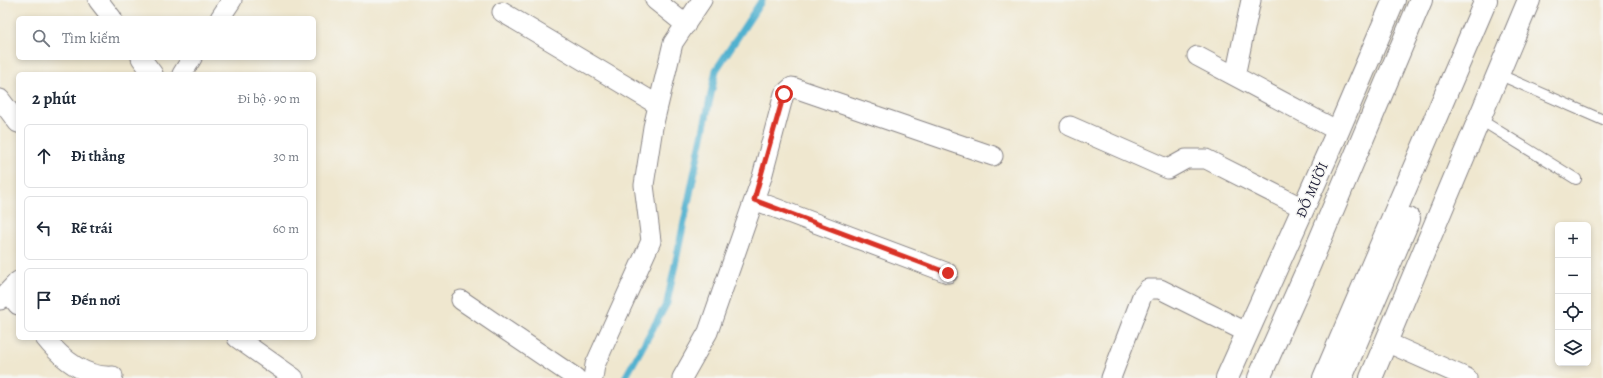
<!DOCTYPE html>
<html lang="vi">
<meta charset="utf-8">
<style>
body{margin:0;font-family:Alegreya,serif;background:#f6f6f7;color:#1f2937}
.controls{position:absolute;right:12px;bottom:12px;display:grid;overflow:hidden;border-radius:6px;box-shadow:0 2px 6px #0003}
.controls button{width:36px;height:36px;display:grid;place-items:center;padding:0;border:0;border-bottom:1px solid #e0e1e3;background:#fff;color:#1f2937;font:20px sans-serif}
.stop{position:absolute;width:12px;height:12px;margin:-9px;border:3px solid #d93025;border-radius:50%;background:#fff}
.stop.end{background:#d93025;border-color:#fff;box-shadow:0 1px 4px #0008}
.list{margin:0;padding:0;list-style:none}
h2{display:flex;justify-content:space-between;align-items:center;height:52px;margin:0;padding:0 16px;font-size:17px}
h2 small{font-size:13px;font-weight:400;color:#747a83}
.list li{display:grid;grid-template-columns:26px 1fr auto;gap:12px;align-items:center;box-sizing:border-box;height:64px;margin:0 8px 8px;padding:0 8px;border:1px solid #e0e1e3;border-radius:6px}
.list b{display:block;font-size:15px;white-space:nowrap}
.list em{font-size:13px;font-style:normal;color:#747a83}
.icon{flex:none;width:22px;height:22px;fill:none;stroke:currentColor;stroke-width:2;stroke-linecap:round;stroke-linejoin:round}
.map{position:relative;flex:none;width:1603px;height:378px;overflow:hidden}
.search{position:absolute;background:#fff;box-shadow:0 2px 6px #0003;left:16px;top:16px;width:300px;height:44px;display:flex;align-items:center;gap:10px;box-sizing:border-box;padding:0 14px;border-radius:6px;color:#747a83;font-size:15px}
.panel{position:absolute;background:#fff;box-shadow:0 2px 6px #0003;left:16px;top:72px;width:300px;height:268px;border-radius:6px}
.map>svg:first-child{display:block}
</style>
<div class="map">
<svg width="1603" height="378" viewBox="0 0 1603 378">
<rect width="100%" height="100%" fill="#f6f6f2"/>
<filter id="ink" filterUnits="userSpaceOnUse"><feTurbulence type="fractalNoise" baseFrequency=".025" numOctaves="2"/><feDisplacementMap in="SourceGraphic" scale="8" xChannelSelector="R" yChannelSelector="G"/><feConvolveMatrix kernelMatrix="1 2 1 2 8 2 1 2 1" color-interpolation-filters="sRGB"/></filter>
<filter id="wash" filterUnits="userSpaceOnUse"><feTurbulence type="fractalNoise" baseFrequency=".012" numOctaves="4" result="noise"/><feDisplacementMap in="SourceGraphic" scale="16" xChannelSelector="R" yChannelSelector="G"/><feGaussianBlur stdDeviation="0.9" result="paint"/><feColorMatrix in="noise" values="0 0 0 0 0 0 0 0 0 0 0 0 0 0 0 0 0 1.4 0 .05"/><feComposite in="paint" operator="in"/></filter>
<g filter="url(#wash)">
<rect width="100%" height="100%" fill="#efe7cf"/>
<g fill="none" stroke-linecap="round" stroke-linejoin="round">
<path stroke="#51b1cf" stroke-width="7" d="M625,378L667,303L716,70L762,0"/>
</g>
</g>
<g filter="url(#ink)">
<g fill="none" stroke-linecap="round" stroke-linejoin="round">
<g stroke="#888485" stroke-width="12">
<path id="lane" d="M1498,74L1603,120
M1479,119L1576,179"/>
</g>
<g stroke="#888485" stroke-width="21">
<path id="street" d="M98,0L112,18
M655,0L686,25
M502,12L658,105
M220,18L232,0
M1197,56L1338,131
M141,58L153,74
M182,74L192,58
M1235,76L1251,0
M0,99L18,123
M1070,126L1168,169L1186,159H1206L1303,208
M754,200L948,273
M8,292L18,305
M0,300L18,281
M461,300L576,378
M45,338C62,359 84,378 113,376
M237,338L294,378
M1386,342L1467,378
M593,378L595,365L651,241L644,185L653,127L673,43L702,0
M682,378L708,332L762,177L784,94L792,87L993,156
M1111,378L1142,296L1148,289H1160L1248,333"/>
</g>
<g stroke="#888485" stroke-width="24">
<path id="highway" d="M1227,378L1338,131L1394,0
M1259,378L1309,266L1421,0
M1324,378L1486,0
M1341,378L1409,219
M1371,378L1529,0"/>
</g>
<use href="#lane" stroke="#fff" stroke-width="10"/>
<use href="#street" stroke="#fff" stroke-width="19"/>
<use href="#highway" stroke="#fff" stroke-width="22"/>
</g>
</g>
<g fill="none" stroke-linecap="round" stroke-linejoin="round" filter="url(#ink)">
<path stroke="#d93025" stroke-width="5" d="M784,94L754,200L948,273"/>
</g>
<g text-anchor="middle" dominant-baseline="central" stroke-width="3" stroke-linejoin="round" paint-order="stroke">
<g font-size="14" fill="#22223b" stroke="#f6f6f2">
<text transform="translate(1312 190) rotate(-66)">ĐỖ MƯỜI</text>
</g>
</g>
</svg>
<div class="controls">
<button>+</button>
<button>−</button>
<button><svg class="icon" aria-label="locate" viewBox="0 0 24 24"><circle cx="12" cy="12" r="6"/><path d="M12 2v4M12 18v4M2 12h4M18 12h4"/></svg></button>
<button><svg class="icon" aria-label="layers" viewBox="0 0 24 24"><path d="M12 4l9 5-9 5-9-5zM3 14l9 5 9-5"/></svg></button>
</div>
<div class="stop" style="left:784px;top:94px"></div>
<div class="stop end" style="left:948px;top:273px"></div>
<div class="search"><svg class="icon" aria-label="search" viewBox="0 0 24 24"><circle cx="10" cy="10" r="6"/><path d="M15 15l6 6"/></svg>Tìm kiếm</div>
<section class="panel">
<h2>2 phút<small>Đi bộ · 90 m</small></h2>
<ul class="list">
<li><svg class="icon" aria-label="ahead" viewBox="0 0 24 24"><path d="M12 20V5M6 11l6-6 6 6"/></svg><div><b>Đi thẳng</b></div><em>30 m</em></li>
<li><svg class="icon" aria-label="left" viewBox="0 0 24 24"><path d="M17 20v-9H6M10 6l-5 5 5 5"/></svg><div><b>Rẽ trái</b></div><em>60 m</em></li>
<li><svg class="icon" aria-label="arrive" viewBox="0 0 24 24"><path d="M6 21V4h12l-3 4 3 4H6"/></svg><div><b>Đến nơi</b></div></li>
</ul>
</section>
</div>
